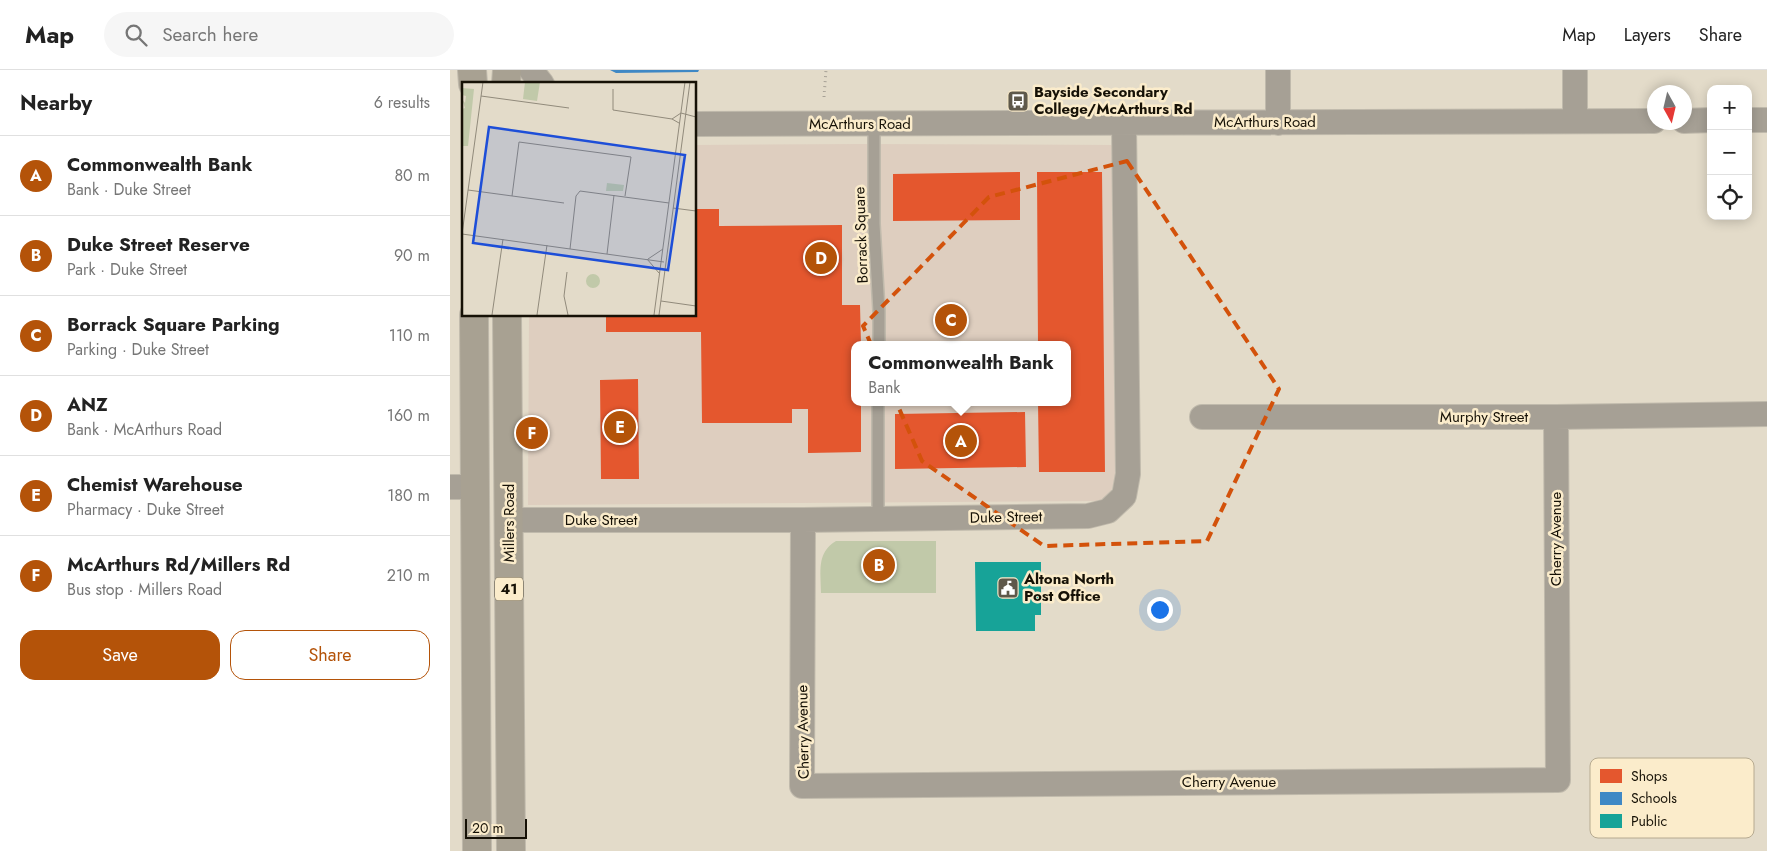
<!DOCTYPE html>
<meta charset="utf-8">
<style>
body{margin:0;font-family:Jost,sans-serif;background:#f6f6f6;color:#222}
.controls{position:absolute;right:15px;top:15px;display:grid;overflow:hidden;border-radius:10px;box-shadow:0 2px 12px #0003}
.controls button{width:45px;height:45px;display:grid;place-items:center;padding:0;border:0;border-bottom:1px solid #e0e0e0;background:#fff;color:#222;font:25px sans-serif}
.compass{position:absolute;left:1197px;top:15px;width:45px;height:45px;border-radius:50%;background:#fff;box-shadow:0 2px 12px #0003;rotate:172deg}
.scale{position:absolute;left:15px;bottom:12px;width:62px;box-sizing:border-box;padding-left:5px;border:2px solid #161106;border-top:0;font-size:14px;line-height:18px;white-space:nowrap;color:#161106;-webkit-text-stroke:4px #fbeccb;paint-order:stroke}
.you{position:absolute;left:709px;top:539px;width:18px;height:18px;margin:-12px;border:4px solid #fff;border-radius:50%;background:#1a73e8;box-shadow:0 0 0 8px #1a73e833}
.badge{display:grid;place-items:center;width:32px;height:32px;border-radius:50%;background:#b45309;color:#fff;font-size:16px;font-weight:700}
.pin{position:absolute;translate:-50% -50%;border:2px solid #fff;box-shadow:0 1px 5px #0006}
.popup{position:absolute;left:401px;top:271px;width:220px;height:65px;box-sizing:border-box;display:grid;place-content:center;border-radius:10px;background:#fff;filter:drop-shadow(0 1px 4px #0005);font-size:16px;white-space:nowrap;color:#767676}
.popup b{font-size:19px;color:#222}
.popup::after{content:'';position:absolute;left:50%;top:100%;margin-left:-10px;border:10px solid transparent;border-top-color:#fff}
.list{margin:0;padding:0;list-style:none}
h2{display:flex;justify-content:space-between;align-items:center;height:65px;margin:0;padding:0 20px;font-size:21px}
h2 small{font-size:16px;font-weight:400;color:#767676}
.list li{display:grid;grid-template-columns:32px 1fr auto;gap:15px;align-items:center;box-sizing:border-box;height:80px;padding:0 20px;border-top:1px solid #e0e0e0}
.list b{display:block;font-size:19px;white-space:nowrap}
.list p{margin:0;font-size:16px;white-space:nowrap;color:#767676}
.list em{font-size:16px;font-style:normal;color:#767676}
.actions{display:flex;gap:10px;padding:15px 20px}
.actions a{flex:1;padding:11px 0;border:1px solid #b45309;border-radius:15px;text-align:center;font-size:18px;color:#b45309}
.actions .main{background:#b45309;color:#fff}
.icon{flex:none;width:28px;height:28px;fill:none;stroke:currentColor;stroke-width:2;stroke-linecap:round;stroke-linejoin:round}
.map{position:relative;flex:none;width:1317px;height:781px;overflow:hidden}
header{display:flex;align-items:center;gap:30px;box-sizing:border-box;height:70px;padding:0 25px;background:#fff;border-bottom:1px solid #e0e0e0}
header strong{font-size:24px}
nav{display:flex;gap:28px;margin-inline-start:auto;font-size:18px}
.search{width:350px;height:45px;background:#f6f6f6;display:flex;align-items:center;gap:12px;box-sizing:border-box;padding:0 18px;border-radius:28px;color:#767676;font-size:19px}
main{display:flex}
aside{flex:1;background:#fff}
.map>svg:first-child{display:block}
</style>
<header>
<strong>Map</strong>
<div class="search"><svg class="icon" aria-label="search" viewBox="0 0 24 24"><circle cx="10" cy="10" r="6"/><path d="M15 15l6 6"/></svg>Search here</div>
<nav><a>Map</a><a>Layers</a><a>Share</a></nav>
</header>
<main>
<aside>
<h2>Nearby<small>6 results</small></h2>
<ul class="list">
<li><span class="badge">A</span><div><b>Commonwealth Bank</b><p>Bank · Duke Street</p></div><em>80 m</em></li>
<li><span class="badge">B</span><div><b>Duke Street Reserve</b><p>Park · Duke Street</p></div><em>90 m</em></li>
<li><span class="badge">C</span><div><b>Borrack Square Parking</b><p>Parking · Duke Street</p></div><em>110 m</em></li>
<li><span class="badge">D</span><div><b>ANZ</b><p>Bank · McArthurs Road</p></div><em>160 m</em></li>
<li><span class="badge">E</span><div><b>Chemist Warehouse</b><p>Pharmacy · Duke Street</p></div><em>180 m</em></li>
<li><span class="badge">F</span><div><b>McArthurs Rd/Millers Rd</b><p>Bus stop · Millers Road</p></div><em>210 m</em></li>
</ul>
<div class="actions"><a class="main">Save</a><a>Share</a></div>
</aside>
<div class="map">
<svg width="1317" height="781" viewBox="0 0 1317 781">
<rect width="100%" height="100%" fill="#e3dbc9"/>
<path fill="#decebf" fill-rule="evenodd" d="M410,74L664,75L666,404L661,422L651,431L78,435L79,245H245V75ZM405,275H617V332H405Z"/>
<path fill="#c1c9a9" d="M386,471H486V523H371C371,502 366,483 386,471Z"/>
<path fill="#e4572e" d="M570,102V150L443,151V104Z
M587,102H652L655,402H589L588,332H617V275H588Z
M245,139H269V156L392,155V235H410L411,275H405V332H411V382L358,383V339H342V353H252L251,262H156V245H245Z
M188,309L189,409H151L150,310Z
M575,342L576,397L445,399V344Z"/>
<path fill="#3f88c5" d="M160,0H249L248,2L166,3Z"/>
<path fill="#17a398" d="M525,492H591V545H585V561H526Z"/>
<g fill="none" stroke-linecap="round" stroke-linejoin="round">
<g stroke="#c0baac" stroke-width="14">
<path id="lane" d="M424,54V154L429,241V275
M428,449V332"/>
</g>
<g stroke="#c0baac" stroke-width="26">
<path id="street" d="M81,0L92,14
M828,0V53
M1298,50H1317
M1125,51V0
M1234,51L1261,50
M245,54L1204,51
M752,347H1106L1317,344
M0,417H24
M59,450H353L638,446L658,441L674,426L678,404L674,53
M353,450L352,716L1108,710L1106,347"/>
</g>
<g stroke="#c0baac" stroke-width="30">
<path id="primary" d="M22,0L23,14
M56,14L57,0
M24,245L27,781
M57,245L61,781"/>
</g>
<path stroke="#a7a196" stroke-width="3" stroke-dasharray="1 4" stroke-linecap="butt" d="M374,27L376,0"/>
<use href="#lane" stroke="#a6a095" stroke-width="11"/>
<use href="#street" stroke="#a6a095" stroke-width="24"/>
<use href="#primary" stroke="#a8a192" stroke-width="28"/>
</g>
<path fill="none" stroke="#d3520b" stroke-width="4" stroke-dasharray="10 6" stroke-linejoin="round" d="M677,91L829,319L757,471L594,476L472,391L413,256L539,127Z"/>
<defs>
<g id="bus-square" transform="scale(1.125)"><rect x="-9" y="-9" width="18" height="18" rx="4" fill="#5e584a" stroke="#fbeccb"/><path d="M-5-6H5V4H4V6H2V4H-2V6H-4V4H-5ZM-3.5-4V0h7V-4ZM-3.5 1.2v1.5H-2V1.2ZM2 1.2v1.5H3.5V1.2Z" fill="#fff"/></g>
<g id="civic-square" transform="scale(1.125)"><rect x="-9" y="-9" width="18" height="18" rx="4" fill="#5e584a" stroke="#fbeccb"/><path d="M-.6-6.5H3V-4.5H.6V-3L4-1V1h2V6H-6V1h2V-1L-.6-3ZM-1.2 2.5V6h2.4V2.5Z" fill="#fff"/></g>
</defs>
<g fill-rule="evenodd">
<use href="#bus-square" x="568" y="31"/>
<use href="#civic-square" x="558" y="518"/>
</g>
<g text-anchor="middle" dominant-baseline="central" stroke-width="5" stroke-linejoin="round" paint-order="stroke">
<rect fill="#fbeccb" stroke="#5b5341" stroke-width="1" x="45" y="507.5" width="28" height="23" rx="4"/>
<g font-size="14" font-weight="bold" fill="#161106">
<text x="59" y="519">41</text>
</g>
<g font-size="15" font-weight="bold" fill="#161106" stroke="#fbeccb" text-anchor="start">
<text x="584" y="22">Bayside Secondary<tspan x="584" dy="17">College/McArthurs Rd</tspan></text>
<text x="574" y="509">Altona North<tspan x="574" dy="17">Post Office</tspan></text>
</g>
<g font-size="15" fill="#161106" stroke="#fbeccb">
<text x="815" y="52">McArthurs Road</text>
<text x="410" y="54">McArthurs Road</text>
<text transform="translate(411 165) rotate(-92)">Borrack Square</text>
<text x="1034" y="347">Murphy Street</text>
<text transform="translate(556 447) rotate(-1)">Duke Street</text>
<text x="151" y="450">Duke Street</text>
<text transform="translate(59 453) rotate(-90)">Millers Road</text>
<text transform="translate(1106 469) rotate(-90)">Cherry Avenue</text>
<text transform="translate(353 662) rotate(-91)">Cherry Avenue</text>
<text x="779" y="712">Cherry Avenue</text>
</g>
</g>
<g transform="translate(12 12)">
<rect width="234" height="234" fill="#e3dbc9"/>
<path d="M63,0H78L75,19L61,17ZM0,6L12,7L6,64H0V27L3,26L0,17L3,21L4,14L0,13ZM145,101L162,103L161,109H144ZM124 199a7 7 0 1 1 14 0a7 7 0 1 1-14 0Z" fill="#c1c9a9"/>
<path fill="none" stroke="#918a7b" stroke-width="1" d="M151,7V28L210,37L217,41M19,14L107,26M210,37L219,31L234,35M6,108L102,121M50,114L57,60L169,75L163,114M211,126L234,129M0,152L202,180M0,152L21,0M108,167L114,114L118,109L207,121M145,172L152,113M185,177L197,191M186,177L201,167M105,190L102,214L106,233M199,219L234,224M30,233L41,157M75,233L85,163M192,233L223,0M197,233L228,0"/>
<path fill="#1d4ed8" fill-opacity="0.15" stroke="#1d4ed8" stroke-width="2.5" d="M27,45L223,73L206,188L11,161Z"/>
<rect width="234" height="234" fill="none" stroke="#161106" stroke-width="2.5"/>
</g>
<rect x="1140" y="688" width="164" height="80" rx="8" fill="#fbeccb" stroke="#b6aa90" stroke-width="1"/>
<rect x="1150" y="699" width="22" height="14" fill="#e4572e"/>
<rect x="1150" y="722" width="22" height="13" fill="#3f88c5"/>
<rect x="1150" y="744" width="22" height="14" fill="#17a398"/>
<g font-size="14" fill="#161106">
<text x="1181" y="711">Shops</text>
<text x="1181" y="733">Schools</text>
<text x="1181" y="756">Public</text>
</g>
</svg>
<div class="controls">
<button>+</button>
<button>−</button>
<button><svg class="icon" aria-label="locate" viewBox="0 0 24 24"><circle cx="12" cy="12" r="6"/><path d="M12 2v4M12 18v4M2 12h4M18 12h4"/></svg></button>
</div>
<svg class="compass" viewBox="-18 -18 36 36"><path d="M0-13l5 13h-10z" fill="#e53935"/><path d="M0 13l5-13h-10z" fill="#767676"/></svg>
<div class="scale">20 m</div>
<div class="you"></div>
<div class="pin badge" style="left:511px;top:371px">A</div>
<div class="popup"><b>Commonwealth Bank</b>Bank</div>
<div class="pin badge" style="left:429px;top:495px">B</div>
<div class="pin badge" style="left:501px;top:250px">C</div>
<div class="pin badge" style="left:371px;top:188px">D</div>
<div class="pin badge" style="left:170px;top:357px">E</div>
<div class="pin badge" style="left:82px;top:363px">F</div>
</div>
</main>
